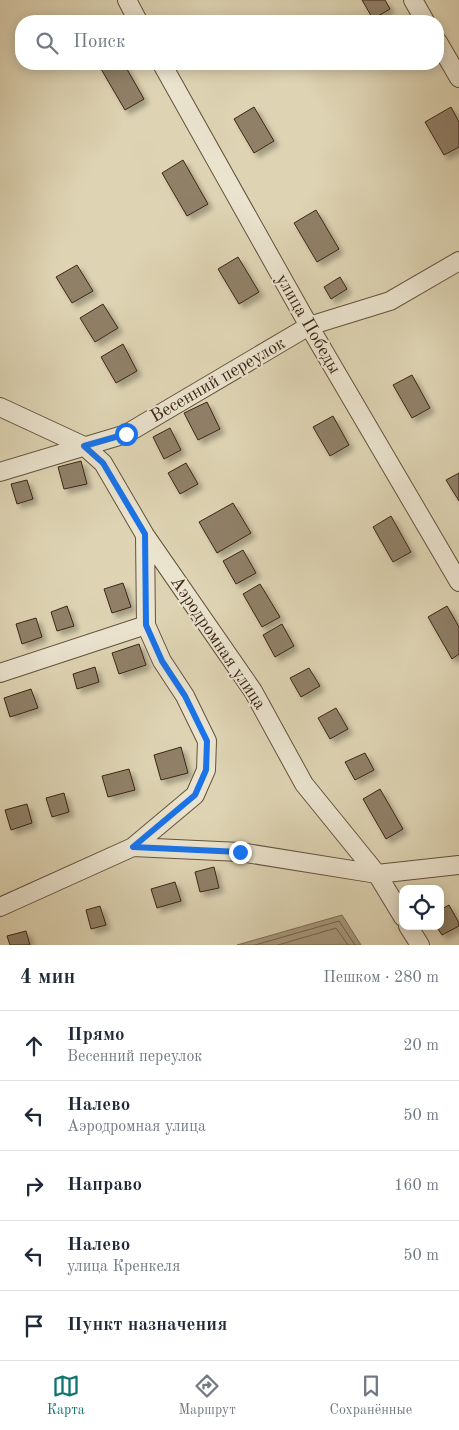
<!DOCTYPE html>
<html lang="ru">
<meta charset="utf-8">
<style>
body{margin:0;font-family:"Old Standard TT",serif;background:#f2f2f3;color:#1f2937}
.controls{position:absolute;right:15px;bottom:15px;display:grid;overflow:hidden;border-radius:10px;box-shadow:0 2px 12px #0003}
.controls button{width:45px;height:45px;display:grid;place-items:center;padding:0;border:0;border-bottom:1px solid #e0e1e3;background:#fff;color:#1f2937;font:25px sans-serif}
.stop{position:absolute;width:15px;height:15px;margin:-11px;border:4px solid #1a73e8;border-radius:50%;background:#fff}
.stop.end{background:#1a73e8;border-color:#fff;box-shadow:0 1px 5px #0008}
.list{margin:0;padding:0;list-style:none}
h2{display:flex;justify-content:space-between;align-items:center;height:65px;margin:0;padding:0 20px;font-size:21px}
h2 small{font-size:16px;font-weight:400;color:#747a83}
.list li{display:grid;grid-template-columns:32px 1fr auto;gap:15px;align-items:center;box-sizing:border-box;height:70px;padding:0 20px;border-top:1px solid #e0e1e3}
.list b{display:block;font-size:19px;white-space:nowrap}
.list p{margin:0;font-size:16px;white-space:nowrap;color:#747a83}
.list em{font-size:16px;font-style:normal;color:#747a83}
.icon{flex:none;width:28px;height:28px;fill:none;stroke:currentColor;stroke-width:2;stroke-linecap:round;stroke-linejoin:round}
.map{position:relative;flex:none;width:459px;height:945px;overflow:hidden}
.search{position:absolute;background:#fff;box-shadow:0 2px 12px #0003;left:15px;right:15px;top:15px;height:55px;display:flex;align-items:center;gap:12px;box-sizing:border-box;padding:0 18px;border-radius:20px;color:#747a83;font-size:19px}
.sheet{height:415px;background:#fff}
nav{display:flex;justify-content:space-around;align-items:center;box-sizing:border-box;height:70px;border-top:1px solid #e0e1e3;background:#fff;font-size:14px;color:#747a83}
nav a{display:grid;justify-items:center;gap:2px}
nav .on{color:#0f766e}
.map>svg:first-child{display:block}
</style>
<div class="map">
<svg width="459" height="945" viewBox="0 0 459 945">
<defs>
<filter id="shadow"><feDropShadow dx="4.5" dy="4.5" stdDeviation="2.5" flood-color="#0004"/></filter>
</defs>
<rect width="100%" height="100%" fill="#ded4b3"/>
<filter id="stains"><feTurbulence type="fractalNoise" baseFrequency=".004" numOctaves="4"/><feColorMatrix values="0 0 0 0 .2 0 0 0 0 .09 0 0 0 0 .02 0 0 0 .5 -.17"/></filter>
<radialGradient id="worn" r=".72"><stop offset=".6" stop-color="#630" stop-opacity="0"/><stop offset="1" stop-color="#630" stop-opacity=".3"/></radialGradient>
<path fill="#a7997e" stroke="#7c6b54" d="M342,915L361,945H237Z"/>
<g fill="none" stroke-linecap="round" stroke-linejoin="round">
<path stroke="#72604a" stroke-width="1" d="M255,945L339,921L355,945
M278,945L336,928L348,945"/>
</g>
<path fill="#908068" stroke="#3c2616" filter="url(#shadow)" d="M362,0H385L390,9L373,19Z
M109,64H124L144,99L125,110L101,69Z
M254,107L274,141L254,153L234,119Z
M451,107L459,122V147L444,155L425,122Z
M183,160L208,204L187,216L162,173Z
M316,210L339,249L317,262L294,223Z
M238,257L259,292L239,304L218,269Z
M77,265L93,291L72,303L56,277Z
M340,277L347,289L331,299L324,287Z
M103,304L118,328L95,342L80,318Z
M123,344L137,371L116,383L101,357Z
M412,375L430,408L412,418L393,385Z
M207,402L220,429L198,440L184,413Z
M333,416L349,445L330,456L313,427Z
M170,428L181,450L164,459L153,437Z
M81,461L87,484L64,489L58,467Z
M186,463L198,484L180,494L168,473Z
M459,473V501L446,480Z
M27,480L33,499L17,504L11,484Z
M233,503L251,533L217,553L199,522Z
M391,516L411,552L393,562L373,527Z
M243,550L256,573L236,584L223,561Z
M123,583L131,607L112,613L104,589Z
M260,584L280,617L262,627L243,594Z
M67,606L74,626L57,631L51,612Z
M447,606L459,627V654L452,659L428,617Z
M36,618L42,637L22,644L16,624Z
M282,624L294,646L275,657L263,635Z
M139,644L146,665L119,674L112,653Z
M95,667L99,682L77,689L73,674Z
M309,668L320,686L301,697L290,678Z
M31,689L38,708L10,717L4,698Z
M336,708L348,729L330,739L318,718Z
M181,747L188,773L161,780L154,755Z
M365,753L374,770L355,780L345,762Z
M129,769L135,790L108,797L102,776Z
M380,789L403,829L386,839L363,799Z
M64,793L69,812L52,817L46,798Z
M27,804L32,823L11,830L5,810Z
M214,867L219,888L200,892L195,872Z
M175,882L181,901L157,908L151,889Z
M449,905L459,923V926L442,935L436,926H440V910Z
M100,906L106,925L91,929L86,910Z
M26,931L30,945H10L7,936Z"/>
<g fill="none" stroke-linecap="round" stroke-linejoin="round">
<g stroke="#64523d" stroke-width="20">
<path id="street" d="M127,0L138,21
M413,0L425,21
M438,42L459,78
M162,64L309,326L459,582
M0,407L84,446L103,463L145,535L253,691L304,784L377,874L403,917
M0,472L126,434L309,326L390,301L459,261
M0,673L146,625
M133,847L195,795L206,770L207,741L185,696L162,661L146,625L145,535
M0,907L133,847L240,852L377,874L459,865
M408,926L420,945"/>
</g>
<use href="#street" stroke="#eae3ce" stroke-width="18"/>
</g>
<g fill="none" stroke-linecap="round" stroke-linejoin="round">
<path stroke="#1a73e8" stroke-width="6" d="M126,434L84,446L103,463L145,534L146,625L162,661L185,696L207,741L206,770L195,795L133,847L240,852"/>
</g>
<g text-anchor="middle" dominant-baseline="central" stroke-width="4" stroke-linejoin="round" paint-order="stroke">
<g font-size="18" fill="#3c2616" stroke="#eae3ce">
<text transform="translate(308 324) rotate(60)">улица Победы</text>
<text transform="translate(218 380) rotate(-30)">Весенний переулок</text>
<text transform="translate(218 643) rotate(56)">Аэродромная улица</text>
</g>
</g>
<rect width="100%" height="100%" filter="url(#stains)"/>
<rect width="100%" height="100%" fill="url(#worn)"/>
</svg>
<div class="controls">
<button><svg class="icon" aria-label="locate" viewBox="0 0 24 24"><circle cx="12" cy="12" r="6"/><path d="M12 2v4M12 18v4M2 12h4M18 12h4"/></svg></button>
</div>
<div class="stop" style="left:126px;top:434px"></div>
<div class="stop end" style="left:240px;top:852px"></div>
<div class="search"><svg class="icon" aria-label="search" viewBox="0 0 24 24"><circle cx="10" cy="10" r="6"/><path d="M15 15l6 6"/></svg>Поиск</div>
</div>
<section class="sheet">
<h2>4 мин<small>Пешком · 280 m</small></h2>
<ul class="list">
<li><svg class="icon" aria-label="ahead" viewBox="0 0 24 24"><path d="M12 20V5M6 11l6-6 6 6"/></svg><div><b>Прямо</b><p>Весенний переулок</p></div><em>20 m</em></li>
<li><svg class="icon" aria-label="left" viewBox="0 0 24 24"><path d="M17 20v-9H6M10 6l-5 5 5 5"/></svg><div><b>Налево</b><p>Аэродромная улица</p></div><em>50 m</em></li>
<li><svg class="icon" aria-label="right" viewBox="0 0 24 24"><path d="M7 20v-9h11M14 6l5 5-5 5"/></svg><div><b>Направо</b></div><em>160 m</em></li>
<li><svg class="icon" aria-label="left" viewBox="0 0 24 24"><path d="M17 20v-9H6M10 6l-5 5 5 5"/></svg><div><b>Налево</b><p>улица Кренкеля</p></div><em>50 m</em></li>
<li><svg class="icon" aria-label="arrive" viewBox="0 0 24 24"><path d="M6 21V4h12l-3 4 3 4H6"/></svg><div><b>Пункт назначения</b></div></li>
</ul>
</section>
<nav>
<a class="on"><svg class="icon" aria-label="map" viewBox="0 0 24 24"><path d="M3 6l6-2 6 2 6-2v14l-6 2-6-2-6 2zM9 4v14M15 6v14"/></svg>Карта</a>
<a><svg class="icon" aria-label="directions" viewBox="0 0 24 24"><path d="M12 3l9 9-9 9-9-9zM9 14v-3h6M13 9l2 2-2 2"/></svg>Маршрут</a>
<a><svg class="icon" aria-label="saved" viewBox="0 0 24 24"><path d="M7 4h10v16l-5-4-5 4z"/></svg>Сохранённые</a>
</nav>
